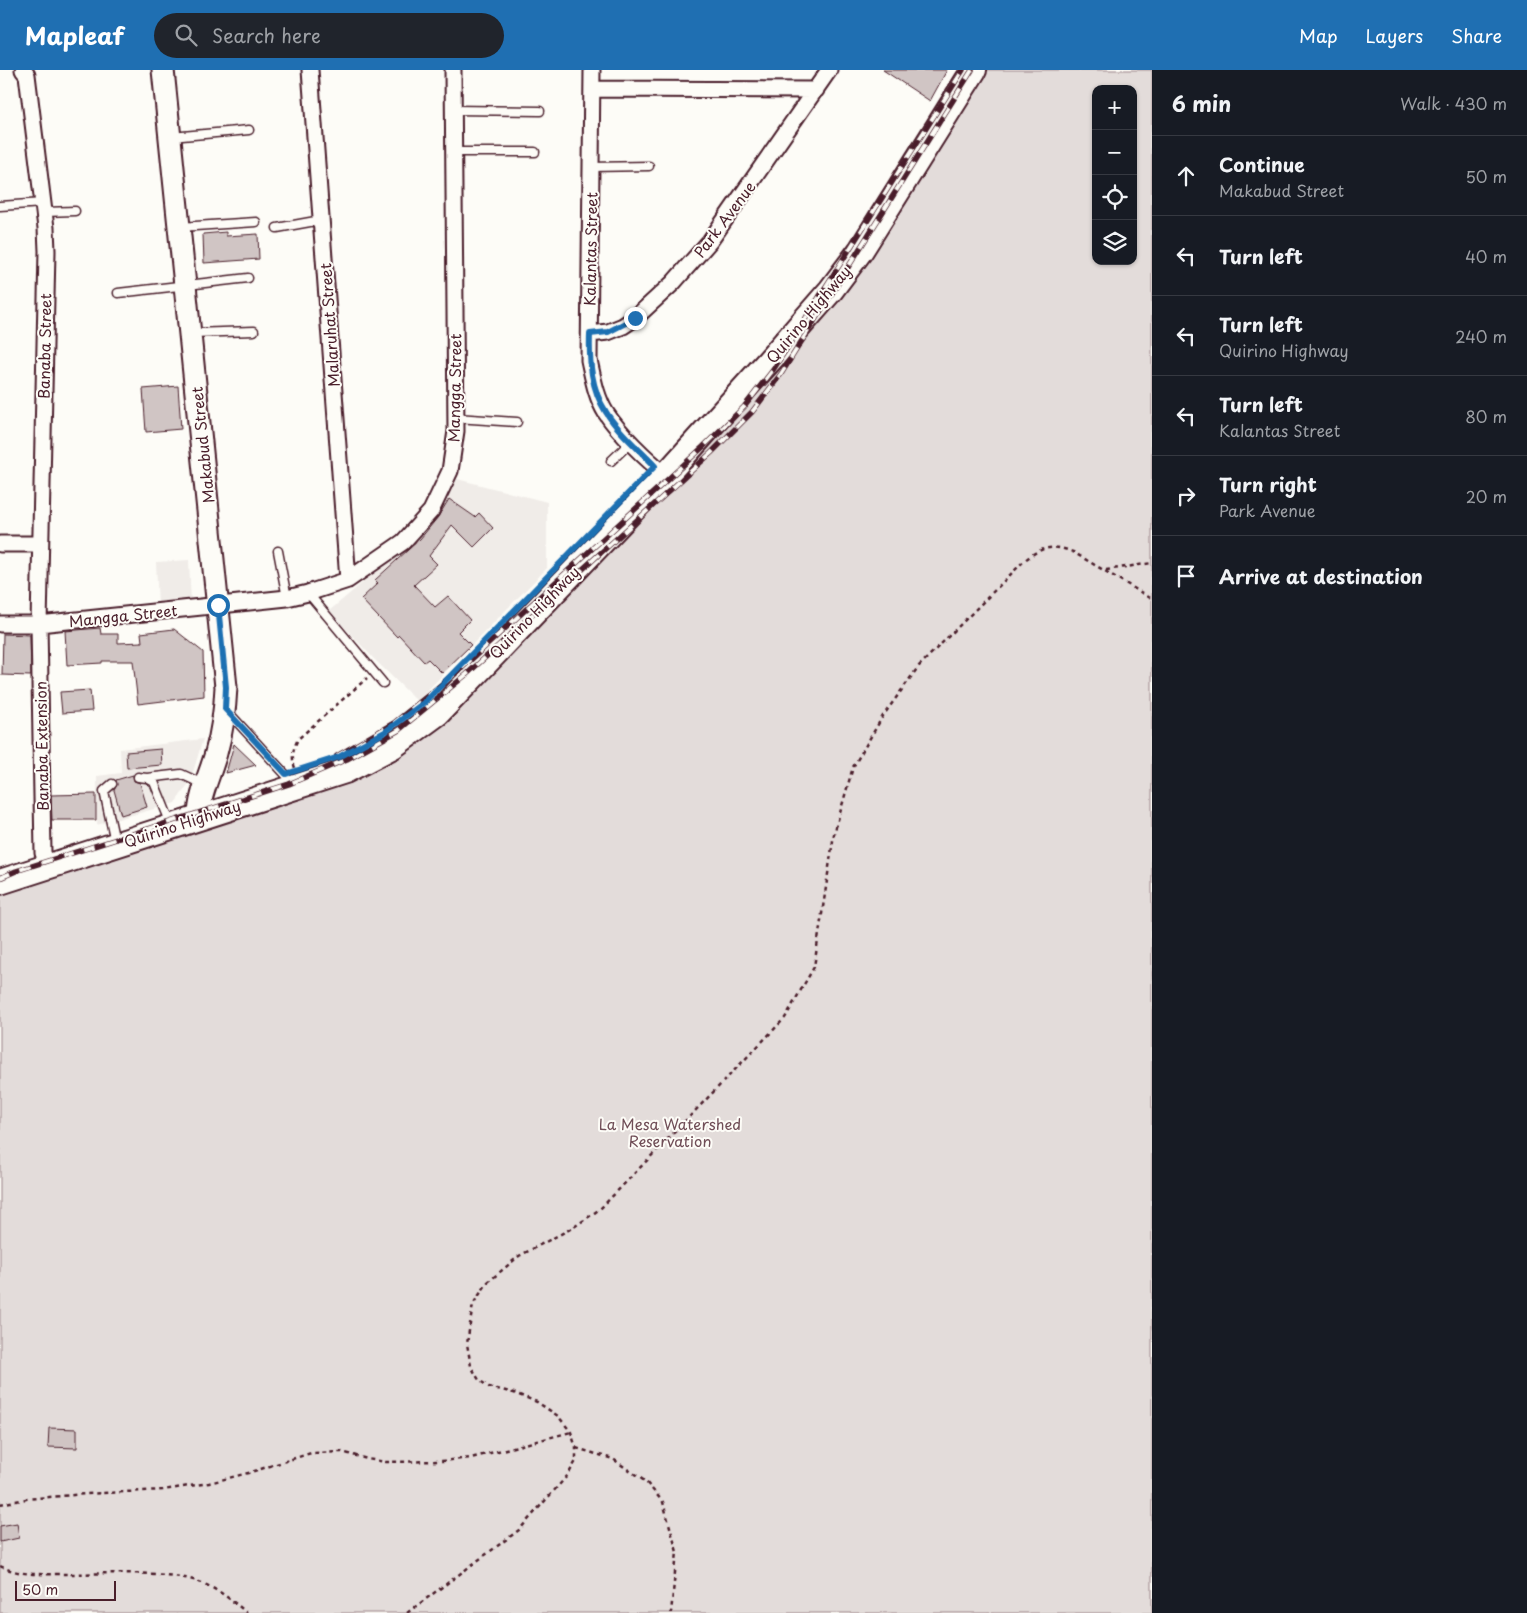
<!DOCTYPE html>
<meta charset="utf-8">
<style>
body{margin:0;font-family:"Playpen Sans",sans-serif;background:#20242c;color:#f1f3f6}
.controls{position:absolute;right:15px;top:15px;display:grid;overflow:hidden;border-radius:10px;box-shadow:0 1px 4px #0004}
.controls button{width:45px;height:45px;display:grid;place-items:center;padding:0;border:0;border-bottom:1px solid #363941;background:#171b24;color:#f1f3f6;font:25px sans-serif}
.scale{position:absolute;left:15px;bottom:12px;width:101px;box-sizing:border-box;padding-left:5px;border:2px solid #4a1f2b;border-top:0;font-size:14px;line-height:18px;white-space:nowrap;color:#4a1f2b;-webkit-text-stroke:4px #fdfcf7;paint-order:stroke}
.stop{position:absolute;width:15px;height:15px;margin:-11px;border:4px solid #1f6fb2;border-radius:50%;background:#fff}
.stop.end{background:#1f6fb2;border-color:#fff;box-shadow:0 1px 5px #0008}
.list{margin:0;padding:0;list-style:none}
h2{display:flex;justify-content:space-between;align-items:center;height:65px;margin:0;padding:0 20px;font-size:21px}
h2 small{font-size:16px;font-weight:400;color:#9ea1a6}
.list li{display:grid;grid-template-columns:32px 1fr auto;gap:15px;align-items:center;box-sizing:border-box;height:80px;padding:0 20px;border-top:1px solid #363941}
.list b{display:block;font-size:19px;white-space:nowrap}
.list p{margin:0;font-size:16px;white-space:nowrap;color:#9ea1a6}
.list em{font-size:16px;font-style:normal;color:#9ea1a6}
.icon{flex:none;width:28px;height:28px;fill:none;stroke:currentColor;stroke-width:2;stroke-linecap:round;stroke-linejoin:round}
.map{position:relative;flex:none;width:1152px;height:1543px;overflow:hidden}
header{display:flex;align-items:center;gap:30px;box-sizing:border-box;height:70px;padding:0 25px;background:#1f6fb2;color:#fff}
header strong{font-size:24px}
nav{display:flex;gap:28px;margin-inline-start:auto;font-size:18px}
.search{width:350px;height:45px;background:#20242c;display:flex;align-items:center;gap:12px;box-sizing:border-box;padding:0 18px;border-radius:28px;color:#9ea1a6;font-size:19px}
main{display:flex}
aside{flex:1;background:#171b24}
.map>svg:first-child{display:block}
</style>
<header>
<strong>Mapleaf</strong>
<div class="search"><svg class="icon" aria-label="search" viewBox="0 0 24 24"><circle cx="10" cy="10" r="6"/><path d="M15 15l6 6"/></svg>Search here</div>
<nav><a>Map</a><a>Layers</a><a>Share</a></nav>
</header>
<main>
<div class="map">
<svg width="1152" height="1543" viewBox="0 0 1152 1543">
<rect width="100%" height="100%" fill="#fdfcf7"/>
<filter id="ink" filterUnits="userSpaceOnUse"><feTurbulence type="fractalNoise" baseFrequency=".02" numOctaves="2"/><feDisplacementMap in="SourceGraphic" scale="10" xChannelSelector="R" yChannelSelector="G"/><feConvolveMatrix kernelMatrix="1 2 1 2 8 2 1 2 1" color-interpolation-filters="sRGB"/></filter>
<g filter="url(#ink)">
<path fill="#f0ece8" d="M457,409L547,432V498L417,631L374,589L329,541L413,470Z
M189,490L191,534L158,536L156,492Z
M203,669L190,712L175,733L97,755V706L121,703L120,679Z"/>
<path fill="#e3dcda" stroke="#967e82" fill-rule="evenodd" d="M968,0H1152V1543H0V803L342,693L397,665L430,637L756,295L825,214ZM1096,19H1133V191H1096Z"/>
<path fill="#d0c5c4" stroke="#4a1f2b" d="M883,0H947L930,31Z
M226,162V166L258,164L259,189L204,193L203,164Z
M178,316L181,359L146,362L143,319Z
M449,429L475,447L479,443L493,458L474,477L452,455L429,486L437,494L414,515L435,537L448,526L470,550L458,562L471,575L442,603L428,589L424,592L399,565L397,567L361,529L378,513L375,510L420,469L438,447Z
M100,558L101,564H118V573L142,572L141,563L174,559L203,582L204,626L138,634L133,591H102V593L67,595L65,561Z
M3,564L30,565L31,606L2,605Z
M90,620L92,641L62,643L60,622Z
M234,674L256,695L226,703Z
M161,679L162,695L127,698L126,682Z
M133,705L134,711L140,713L147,737L121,745L114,720L117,715L116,710Z
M96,724V750H52L51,725Z
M49,1358L77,1359V1378L48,1377Z
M17,1453L19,1468L0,1472V1456Z"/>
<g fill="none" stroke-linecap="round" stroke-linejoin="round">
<g stroke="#4a1f2b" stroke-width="11">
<path id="lane" d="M453,40L540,41
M171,67L249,60
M453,82H535
M591,97L649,96
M0,136L43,133
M44,142L75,141
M180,157L256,152
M277,158L321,150
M118,223L248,208
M191,263L254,261
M456,348L517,352
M611,391L631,372
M278,481L287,528
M308,523L383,613
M228,642L286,705
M138,707L147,708L154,712L171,754
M147,708L181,704L205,715
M112,714L104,721L115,772"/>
</g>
<g stroke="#4a1f2b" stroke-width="19">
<path id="street" d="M23,0L27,5L46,158L47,181L39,554L43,783L49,797
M310,0L348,510
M592,0L589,290C593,308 596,327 606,343C619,363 647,390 666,405
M592,19L816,20
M590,264L608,262L623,256L635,248L673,213L710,171L829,0
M0,474H40
M0,554H39L287,528L308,523L348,510L403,472L431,441L450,401L456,361L453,0"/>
</g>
<g stroke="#4a1f2b" stroke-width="25">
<path id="secondary" d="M163,0L226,617C225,640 222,662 216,683C210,705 199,725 199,747"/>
</g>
<g stroke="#4a1f2b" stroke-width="28">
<path id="primary" d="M0,812L345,701L393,676L438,643L666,405L769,291L831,220L861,180L974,0"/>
</g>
<path stroke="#4a1f2b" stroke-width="2.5" stroke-dasharray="4 4" stroke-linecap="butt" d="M1106,500L1152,493
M295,698C291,687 293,679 298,669L367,608
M576,1378L613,1389L646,1412L663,1432L677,1482L671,1543
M0,1434L26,1429L85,1424L163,1420L209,1413L248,1403L311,1383L342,1382L367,1389L386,1392L442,1391L471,1388L571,1362
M0,1496C20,1506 42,1504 64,1504C102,1504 168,1499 202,1513C219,1520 233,1531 247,1543
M407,1543L519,1460L568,1405L576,1391V1378L571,1362L558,1346L537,1332L514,1323L489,1317L479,1310L471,1296L467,1274L473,1234L488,1212L519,1186L574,1157L600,1139L785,948L814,897L834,764L853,697L883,646L919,596L1025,490C1041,477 1053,474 1073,482L1152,529"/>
<use href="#lane" stroke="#fdfcf7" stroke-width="8"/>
<use href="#street" stroke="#fdfcf7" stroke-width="15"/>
<use href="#secondary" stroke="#fdfcf7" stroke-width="21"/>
<use href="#primary" stroke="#fdfcf7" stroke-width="24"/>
<g stroke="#4a1f2b" stroke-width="5.5">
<path id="rail" d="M337,686L394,653L462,598L703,377L744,337L773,300L963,0
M0,808L16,801L289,714L347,689L399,660L467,604L711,383L752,342L781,304L972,0"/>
</g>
<use href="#rail" stroke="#fdfcf7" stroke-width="4" stroke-dasharray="11" stroke-linecap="butt"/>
</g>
</g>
<g fill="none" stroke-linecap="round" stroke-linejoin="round" filter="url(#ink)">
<path stroke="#1f6fb2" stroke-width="6" d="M218,535L226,617L225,639L286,704L339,687L385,662L425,632L655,396C639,379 618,362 606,342C591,319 589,291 590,264L608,262L635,248"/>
</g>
<g text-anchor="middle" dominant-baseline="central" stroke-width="4" stroke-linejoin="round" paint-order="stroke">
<g font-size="15" fill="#4a1f2b" stroke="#fdfcf7">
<text transform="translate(724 149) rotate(-53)">Park Avenue</text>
<text transform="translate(590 179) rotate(-89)">Kalantas Street</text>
<text transform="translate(808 244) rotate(-50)">Quirino Highway</text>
<text transform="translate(329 255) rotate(-94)">Malaruhat Street</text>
<text transform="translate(44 276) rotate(-89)">Banaba Street</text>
<text transform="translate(454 318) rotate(-89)">Mangga Street</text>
<text transform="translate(202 375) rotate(-96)">Makabud Street</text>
<text transform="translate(534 542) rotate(-46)">Quirino Highway</text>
<text transform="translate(123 545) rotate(-6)">Mangga Street</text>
<text transform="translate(41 676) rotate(-91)">Banaba Extension</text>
<text transform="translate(182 753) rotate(-18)">Quirino Highway</text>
</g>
<g font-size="15" fill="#704e57" stroke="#fdfcf7">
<text x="670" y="1053">La Mesa Watershed<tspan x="670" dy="17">Reservation</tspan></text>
</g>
</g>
</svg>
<div class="controls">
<button>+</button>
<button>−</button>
<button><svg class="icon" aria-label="locate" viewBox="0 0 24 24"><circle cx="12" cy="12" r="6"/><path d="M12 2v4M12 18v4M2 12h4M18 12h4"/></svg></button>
<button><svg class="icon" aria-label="layers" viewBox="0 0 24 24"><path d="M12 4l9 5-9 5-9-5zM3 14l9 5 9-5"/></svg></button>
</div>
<div class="scale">50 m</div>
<div class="stop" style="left:218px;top:535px"></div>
<div class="stop end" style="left:635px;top:248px"></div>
</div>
<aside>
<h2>6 min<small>Walk · 430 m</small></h2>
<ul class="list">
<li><svg class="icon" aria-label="ahead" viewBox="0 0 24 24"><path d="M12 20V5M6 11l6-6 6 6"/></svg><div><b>Continue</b><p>Makabud Street</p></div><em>50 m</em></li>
<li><svg class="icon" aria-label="left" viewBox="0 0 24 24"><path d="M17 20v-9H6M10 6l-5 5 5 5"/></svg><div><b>Turn left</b></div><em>40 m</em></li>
<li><svg class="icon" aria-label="left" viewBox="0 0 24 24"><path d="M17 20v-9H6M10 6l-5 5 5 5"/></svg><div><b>Turn left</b><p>Quirino Highway</p></div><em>240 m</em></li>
<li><svg class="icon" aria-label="left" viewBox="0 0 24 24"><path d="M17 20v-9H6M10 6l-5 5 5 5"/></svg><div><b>Turn left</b><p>Kalantas Street</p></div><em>80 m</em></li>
<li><svg class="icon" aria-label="right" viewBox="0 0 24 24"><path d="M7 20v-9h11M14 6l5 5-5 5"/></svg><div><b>Turn right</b><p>Park Avenue</p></div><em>20 m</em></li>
<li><svg class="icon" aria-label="arrive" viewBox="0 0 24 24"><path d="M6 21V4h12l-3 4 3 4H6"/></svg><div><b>Arrive at destination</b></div></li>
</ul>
</aside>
</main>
